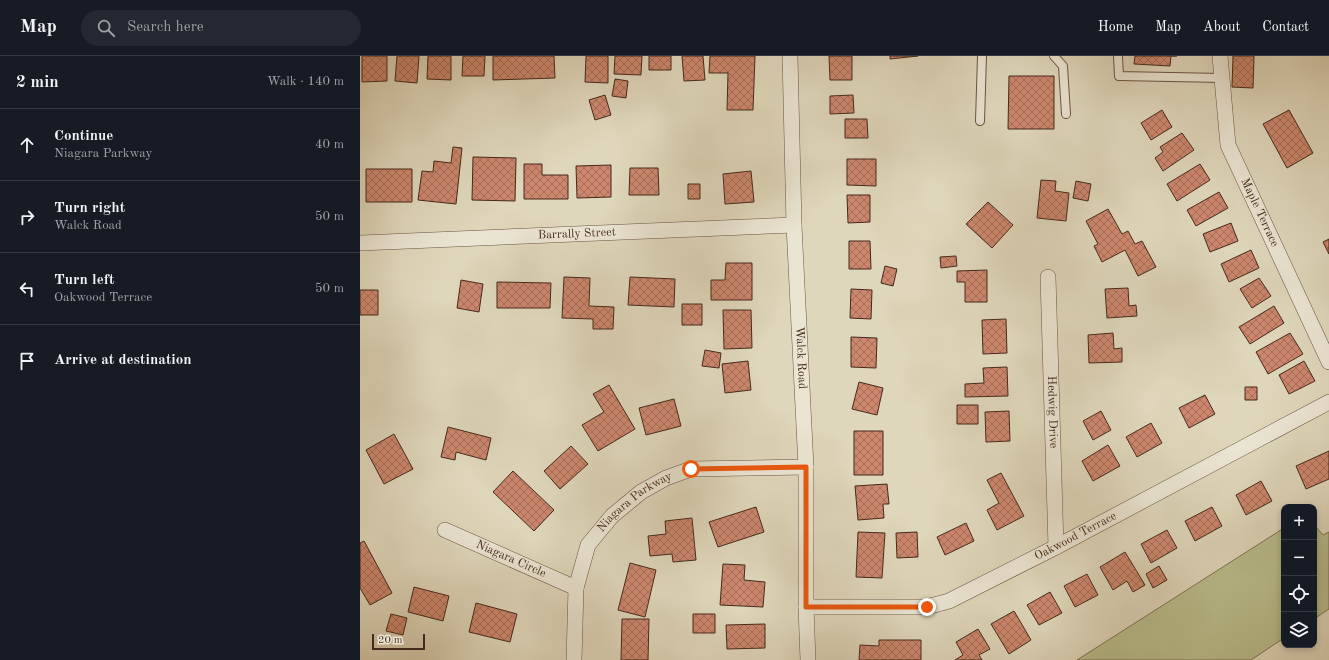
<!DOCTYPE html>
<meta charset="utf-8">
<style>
body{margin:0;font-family:"Old Standard TT",serif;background:#242831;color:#f1f3f6}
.controls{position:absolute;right:12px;bottom:12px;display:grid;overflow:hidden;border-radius:8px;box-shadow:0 2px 6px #0003}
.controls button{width:36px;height:36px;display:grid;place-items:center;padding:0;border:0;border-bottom:1px solid #363941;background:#171b24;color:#f1f3f6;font:20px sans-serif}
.scale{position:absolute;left:12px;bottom:10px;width:53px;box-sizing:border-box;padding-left:4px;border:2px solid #46291a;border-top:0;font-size:11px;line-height:14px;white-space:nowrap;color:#46291a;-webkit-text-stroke:3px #eae5d3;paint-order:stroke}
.stop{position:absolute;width:12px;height:12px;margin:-9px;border:3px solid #ea580c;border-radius:50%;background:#fff}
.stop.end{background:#ea580c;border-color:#fff;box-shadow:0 1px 4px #0008}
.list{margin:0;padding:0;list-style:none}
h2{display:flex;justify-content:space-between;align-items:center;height:52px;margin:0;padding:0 16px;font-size:17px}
h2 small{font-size:13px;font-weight:400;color:#9ea1a6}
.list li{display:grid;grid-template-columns:26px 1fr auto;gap:12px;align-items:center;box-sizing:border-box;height:72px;padding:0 16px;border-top:1px solid #363941}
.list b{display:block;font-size:15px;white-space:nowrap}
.list p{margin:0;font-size:13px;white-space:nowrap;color:#9ea1a6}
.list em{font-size:13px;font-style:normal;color:#9ea1a6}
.icon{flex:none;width:22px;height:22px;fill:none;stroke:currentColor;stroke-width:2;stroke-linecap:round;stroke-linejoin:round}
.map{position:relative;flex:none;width:969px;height:604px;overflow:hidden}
header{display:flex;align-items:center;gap:24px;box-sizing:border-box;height:56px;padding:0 20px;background:#171b24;border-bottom:1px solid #363941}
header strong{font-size:19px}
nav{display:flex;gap:22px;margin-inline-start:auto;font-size:14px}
.search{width:280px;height:36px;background:#242831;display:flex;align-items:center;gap:10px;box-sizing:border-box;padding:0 14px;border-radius:22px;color:#9ea1a6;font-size:15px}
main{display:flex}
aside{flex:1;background:#171b24}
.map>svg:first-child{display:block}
</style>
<header>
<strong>Map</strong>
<div class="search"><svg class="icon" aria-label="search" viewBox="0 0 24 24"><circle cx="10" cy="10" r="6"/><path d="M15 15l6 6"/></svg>Search here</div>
<nav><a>Home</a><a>Map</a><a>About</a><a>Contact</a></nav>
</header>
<main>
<aside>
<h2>2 min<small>Walk · 140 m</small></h2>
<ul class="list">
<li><svg class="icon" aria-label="ahead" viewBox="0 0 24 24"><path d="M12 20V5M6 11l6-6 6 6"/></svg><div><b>Continue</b><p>Niagara Parkway</p></div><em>40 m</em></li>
<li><svg class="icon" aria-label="right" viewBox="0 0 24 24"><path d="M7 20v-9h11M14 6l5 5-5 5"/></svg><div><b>Turn right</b><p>Walck Road</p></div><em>50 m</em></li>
<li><svg class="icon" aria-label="left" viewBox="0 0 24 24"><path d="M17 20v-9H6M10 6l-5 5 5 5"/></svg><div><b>Turn left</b><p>Oakwood Terrace</p></div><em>50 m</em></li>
<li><svg class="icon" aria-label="arrive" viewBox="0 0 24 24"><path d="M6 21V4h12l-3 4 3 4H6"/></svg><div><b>Arrive at destination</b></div></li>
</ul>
</aside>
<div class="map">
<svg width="969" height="604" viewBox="0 0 969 604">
<defs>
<pattern id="building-cross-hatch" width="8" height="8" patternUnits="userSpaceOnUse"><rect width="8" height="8" fill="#cc876d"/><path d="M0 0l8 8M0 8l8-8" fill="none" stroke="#a76e59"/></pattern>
</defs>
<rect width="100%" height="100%" fill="#dfd7bb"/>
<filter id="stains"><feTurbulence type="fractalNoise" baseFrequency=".005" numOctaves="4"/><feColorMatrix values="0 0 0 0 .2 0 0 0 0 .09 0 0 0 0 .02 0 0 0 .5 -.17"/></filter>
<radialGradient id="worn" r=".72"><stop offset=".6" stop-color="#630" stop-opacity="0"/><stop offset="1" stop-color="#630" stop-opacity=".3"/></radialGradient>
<path fill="#b8bc8b" stroke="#7f7252" d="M954,469L963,479L969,476V553L954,563Z
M924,472V582L891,604H717Z"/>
<path fill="url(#building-cross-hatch)" stroke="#46291a" d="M2,0H27V25L2,26Z
M37,0H59L57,27L35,25Z
M68,0H91V24L67,23Z
M103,0H125L124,20H102Z
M133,0H194L195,22L133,24Z
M226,0H248V27L225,26Z
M255,0H282L281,19L254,18Z
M289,0H311V14H289Z
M322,0H343L345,24L324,25Z
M350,0H395L393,54H367L368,17H349Z
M469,0H492V24H470Z
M530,0H558L530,3Z
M775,0H817H811L810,10L774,8Z
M873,0H894L893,32L872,31Z
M649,20H694V73H648Z
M255,23L268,25L266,42L252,40Z
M245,39L251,59L235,64L229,44Z
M493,39L494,57L470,58V40Z
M802,54L812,71L791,84L781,67Z
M929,54L953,97L927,112L903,68Z
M485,63H507L508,82H485Z
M822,77L834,94L803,115L795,102L803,96L800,91Z
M93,91L102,92L96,148L58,144L62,115L73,116L74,105L91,107Z
M113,101L156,102L155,145L112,144Z
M487,103H516V130L487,129Z
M164,108H182V119H208V143H164Z
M840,108L850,124L817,145L807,128Z
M251,109V141L217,142L216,110Z
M270,112H298L299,139H269Z
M6,113H52V146H6Z
M391,115L394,146L365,148L363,118Z
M681,124L696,125L695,135L709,137L706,165L677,162Z
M716,125L731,128L728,145L713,142Z
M328,128H340V143H328Z
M859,136L868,152L836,170L827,154Z
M487,139H510V166L488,167Z
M628,146L653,169L632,192L606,168Z
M748,153L762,178L768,175L775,188L782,185L796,211L778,220L765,194L742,206L734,190L738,188L726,165Z
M871,167L878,185L850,196L843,178Z
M969,183V198L963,186Z
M489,185H510L511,213H489Z
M891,194L899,212L869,226L861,208Z
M596,200L597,210L581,212L580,201Z
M366,207H392V244H351V224H365Z
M525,210L537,213L533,230L521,227Z
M627,214V246H605V226H597V215Z
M204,221L230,222L229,250L254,251L253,273H233V263L202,262Z
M270,221L315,223L314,251L268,249Z
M899,222L911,240L892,252L880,233Z
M101,224L123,228L119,256L97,252Z
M137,226L191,227L190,252H137Z
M768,232L769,250L776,249L777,260L747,262L745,233Z
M491,233L512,234L511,263L490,262Z
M0,234H18V259H0Z
M322,248H342V269H322Z
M914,250L924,267L890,288L879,271Z
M363,254H391L392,292L364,293Z
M646,263L647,297L623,298L622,264Z
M753,277L754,293L762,292V306L729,307L728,279Z
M930,277L943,298L908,318L896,296Z
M491,281L517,282L516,312L491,311Z
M345,294L361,297L359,312L342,310Z
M388,305L391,334L365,337L362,308Z
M944,305L955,325L929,338L919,319Z
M647,311L648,340L605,341V328L624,327L623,312Z
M499,326L523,332L517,359L492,353Z
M249,329L275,373L238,395L222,369L244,356L233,338Z
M885,331H897V344H885Z
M845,339L855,358L829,372L819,352Z
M314,343L321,370L286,379L279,352Z
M597,349H618V368H597Z
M649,355L650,385L626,386L625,356Z
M741,355L751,374L733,384L723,365Z
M791,367L802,387L777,401L766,381Z
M88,371L131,382L126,404L96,396L95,404L81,401Z
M494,375H523V419H494Z
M34,378L53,413L24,428L6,394Z
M748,389L760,410L733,425L722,405Z
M211,390L228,408L200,433L184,415Z
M969,395V423L946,433L936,410Z
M153,415L194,454L174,475L133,436Z
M641,417L664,460L637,474L627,454L639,447L627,424Z
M901,425L912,445L886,459L876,439Z
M527,428L529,448H523L524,462L498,464L495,430Z
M396,451L404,476L358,491L349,466Z
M852,451L862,470L835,485L825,465Z
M332,462L336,504L313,506L312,498L290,500L288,480L306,478L305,465Z
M606,467L614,485L585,499L577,481Z
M807,474L817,492L791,507L781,488Z
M498,476L525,477L522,522L496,521Z
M557,476L558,501L537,502L536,477Z
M4,485L32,537L10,549L0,532V487Z
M765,496L785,529L773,536L767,525L753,534L740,511Z
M270,507L296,514L285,561L258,554Z
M363,508L385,509L384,524L405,526L403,551L360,549Z
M799,510L807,524L793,532L786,518Z
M727,518L738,539L715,551L704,530Z
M54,531L89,540L83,565L48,556Z
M690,536L702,557L679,569L667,549Z
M116,547L157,558L150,586L109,576Z
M654,555L671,584L649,598L631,568Z
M31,558L47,562L43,579L26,575Z
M333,558H355V577H333Z
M262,563H289L288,604H261Z
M405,568V592L367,593L366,569Z
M618,573L630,593L619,599L622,604H595L603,599L596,586Z
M519,584H561V604H499L500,589L519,590Z"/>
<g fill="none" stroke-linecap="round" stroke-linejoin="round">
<g stroke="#6c5442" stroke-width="10">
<path id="service" d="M694,0L703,10L706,58
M758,0L759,20L862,22
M620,65L622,0"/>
</g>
<g stroke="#6c5442" stroke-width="16">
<g id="minor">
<path id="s1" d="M430,0L434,169L446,411V551L448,604"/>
<path id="s2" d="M860,0L868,89L969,306"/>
<path id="s3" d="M0,187L434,169"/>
<path id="s4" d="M688,221L696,491"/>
<path id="s5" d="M85,474L216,532"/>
<path id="s6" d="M446,551H567L589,545L696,491L969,346"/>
<path id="s7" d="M214,604L216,532L228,489L252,460L281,436L306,422L331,413L446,411"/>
</g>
</g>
<use href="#service" stroke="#eae5d3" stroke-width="8"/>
<use href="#minor" stroke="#eae5d3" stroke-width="15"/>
</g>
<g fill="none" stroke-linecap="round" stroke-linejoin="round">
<path stroke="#ea580c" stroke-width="5" d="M331,413L446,411V551H567"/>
</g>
<g text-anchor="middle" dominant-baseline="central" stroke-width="3" stroke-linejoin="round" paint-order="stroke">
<g font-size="12" fill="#46291a" stroke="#eae5d3">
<text stroke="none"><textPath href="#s2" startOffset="164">Maple Terrace</textPath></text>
<text stroke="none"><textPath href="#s3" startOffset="217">Barrally Street</textPath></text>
<text stroke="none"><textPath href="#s1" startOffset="302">Walck Road</textPath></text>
<text stroke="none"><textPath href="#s4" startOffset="135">Hedwig Drive</textPath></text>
<text stroke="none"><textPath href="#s7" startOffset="181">Niagara Parkway</textPath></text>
<text stroke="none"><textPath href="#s6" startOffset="286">Oakwood Terrace</textPath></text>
<text stroke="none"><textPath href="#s5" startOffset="72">Niagara Circle</textPath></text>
</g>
</g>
<rect width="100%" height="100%" filter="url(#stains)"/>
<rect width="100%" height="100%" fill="url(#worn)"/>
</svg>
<div class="controls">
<button>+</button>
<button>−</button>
<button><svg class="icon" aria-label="locate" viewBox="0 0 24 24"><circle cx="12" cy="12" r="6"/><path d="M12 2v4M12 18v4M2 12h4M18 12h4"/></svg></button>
<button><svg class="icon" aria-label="layers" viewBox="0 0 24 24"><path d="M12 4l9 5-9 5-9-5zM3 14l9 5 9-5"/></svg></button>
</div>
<div class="scale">20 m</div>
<div class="stop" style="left:331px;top:413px"></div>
<div class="stop end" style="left:567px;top:551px"></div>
</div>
</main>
